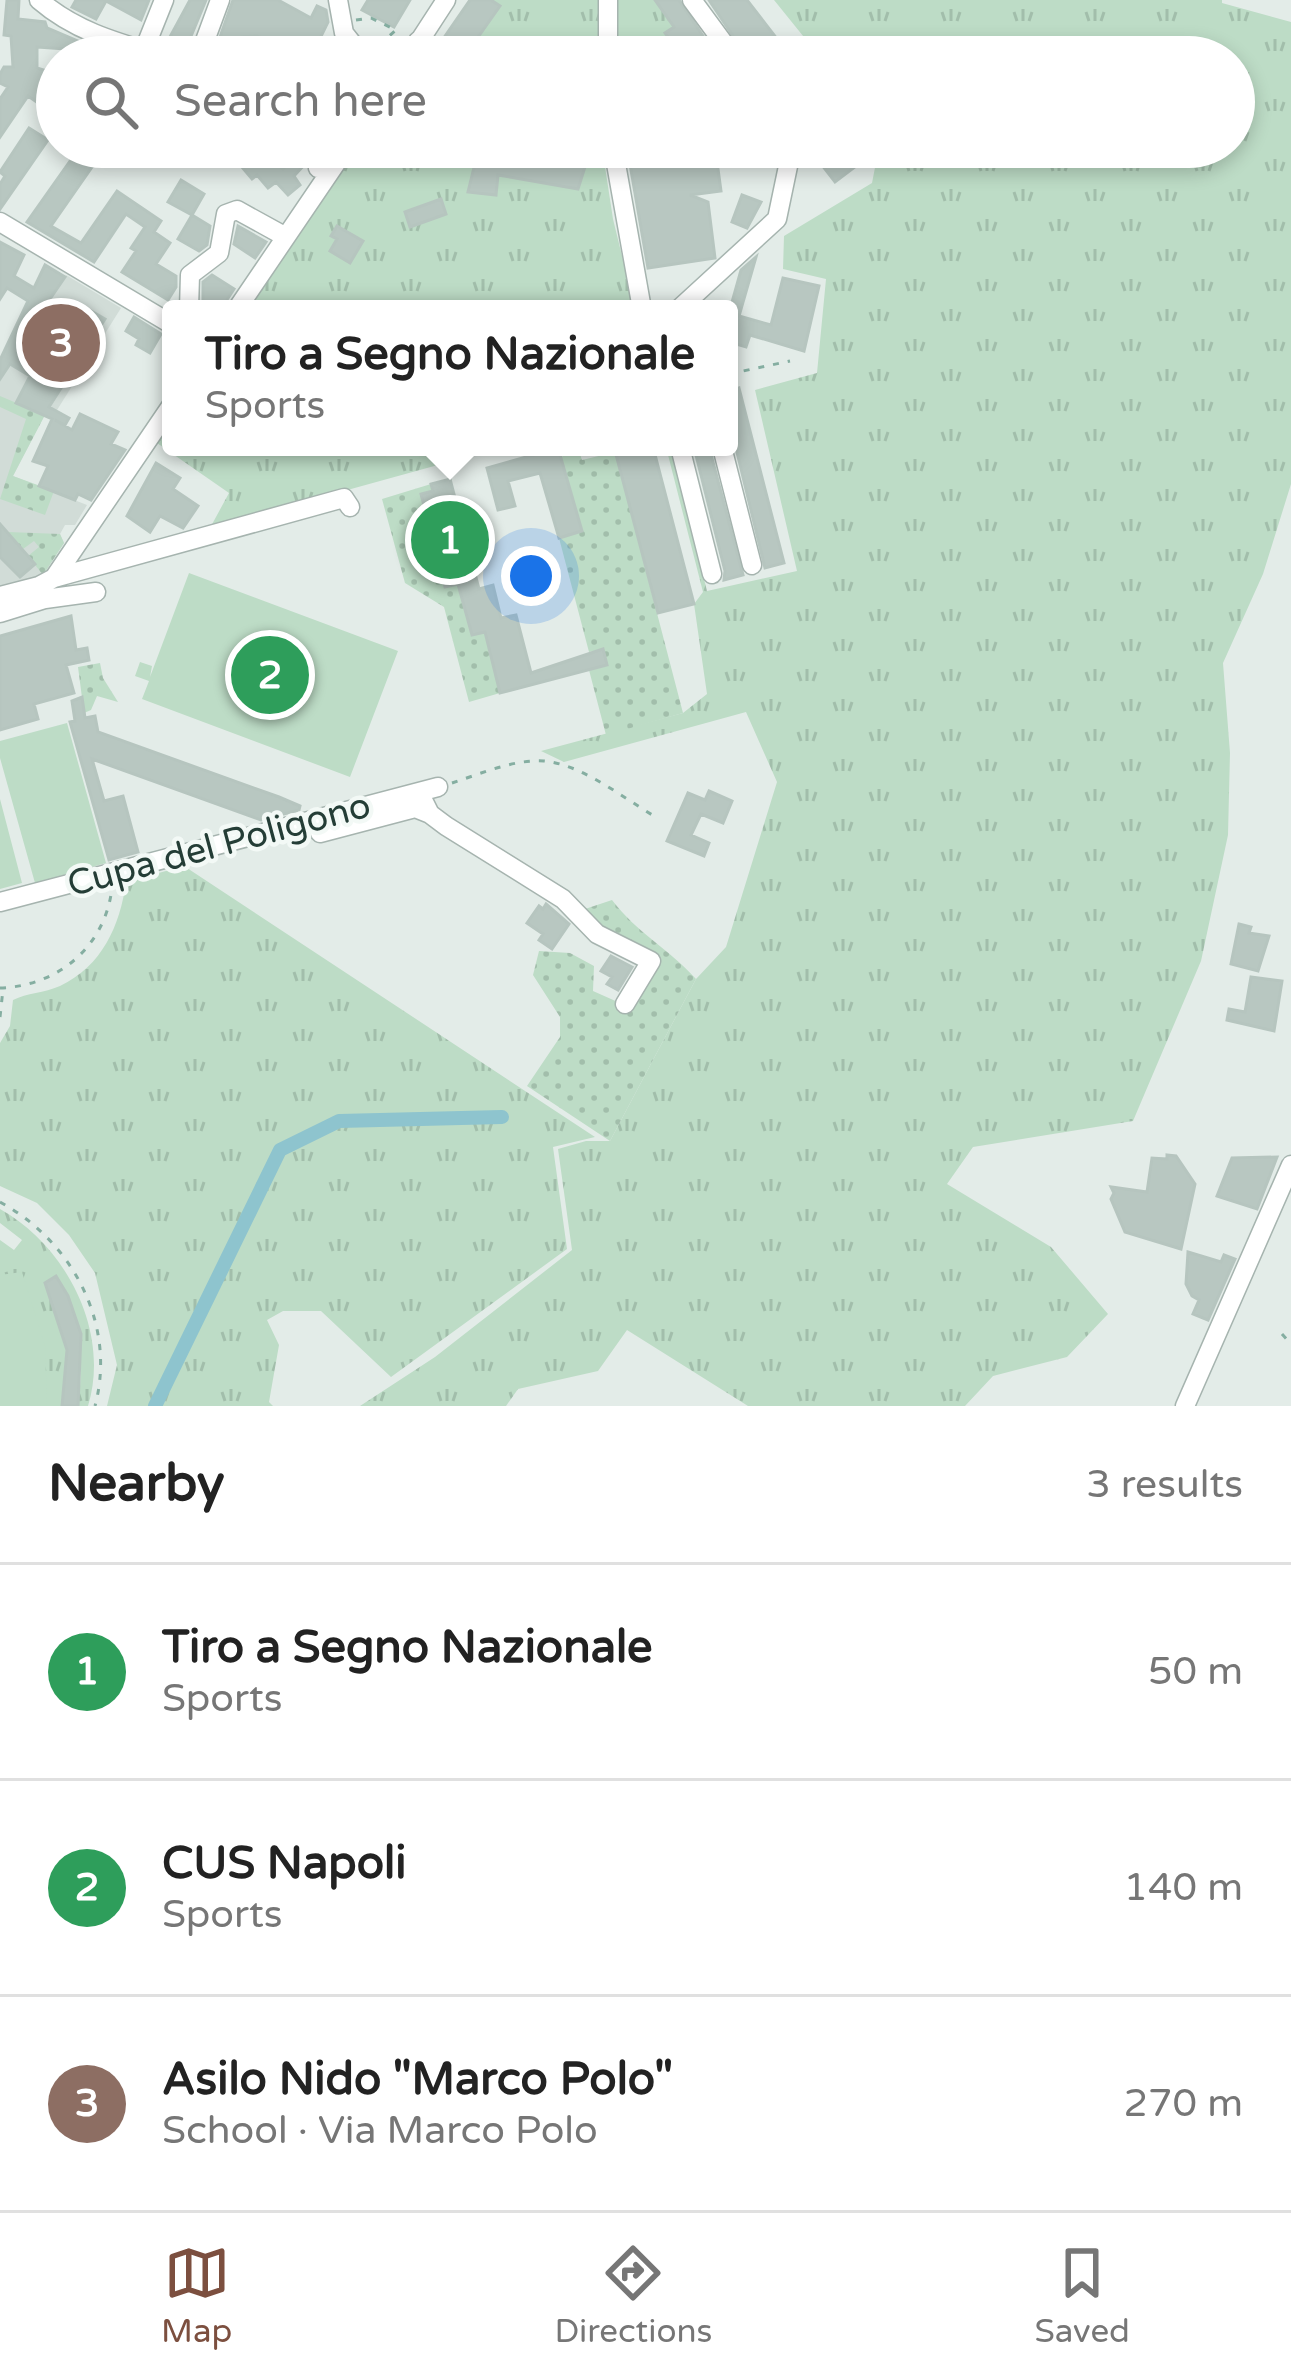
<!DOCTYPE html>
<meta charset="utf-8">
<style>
body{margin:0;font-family:"Varela Round",sans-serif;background:#f2f2f2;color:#222}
.you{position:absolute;left:531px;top:576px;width:42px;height:42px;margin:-30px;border:9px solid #fff;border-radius:50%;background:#1a73e8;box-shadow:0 0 0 18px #1a73e833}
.badge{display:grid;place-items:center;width:78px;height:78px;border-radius:50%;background:#7c4f3f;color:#fff;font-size:39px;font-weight:700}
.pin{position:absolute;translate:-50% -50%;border:6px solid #fff;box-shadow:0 3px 12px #0006}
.popup{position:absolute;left:162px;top:300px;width:576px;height:156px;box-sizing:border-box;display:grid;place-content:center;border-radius:12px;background:#fff;filter:drop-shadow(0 3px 9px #0005);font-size:39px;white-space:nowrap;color:#767676}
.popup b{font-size:45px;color:#222}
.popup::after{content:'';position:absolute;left:50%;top:100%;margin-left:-24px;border:24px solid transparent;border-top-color:#fff}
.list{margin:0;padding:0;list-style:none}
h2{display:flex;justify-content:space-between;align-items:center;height:156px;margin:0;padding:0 48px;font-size:51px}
h2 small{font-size:39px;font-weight:400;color:#767676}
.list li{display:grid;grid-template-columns:78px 1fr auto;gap:36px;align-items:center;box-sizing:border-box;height:216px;padding:0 48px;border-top:3px solid #e0e0e0}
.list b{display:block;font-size:45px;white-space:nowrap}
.list p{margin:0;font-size:39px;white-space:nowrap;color:#767676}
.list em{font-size:39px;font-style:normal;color:#767676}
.icon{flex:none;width:66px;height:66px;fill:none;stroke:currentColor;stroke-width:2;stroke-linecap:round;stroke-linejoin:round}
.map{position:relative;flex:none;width:1291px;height:1406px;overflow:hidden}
.search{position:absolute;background:#fff;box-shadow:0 6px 18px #0003;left:36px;right:36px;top:36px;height:132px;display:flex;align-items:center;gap:30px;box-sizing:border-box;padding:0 42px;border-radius:66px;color:#767676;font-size:45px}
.sheet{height:804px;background:#fff}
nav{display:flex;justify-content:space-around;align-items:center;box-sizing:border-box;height:168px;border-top:3px solid #e0e0e0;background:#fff;font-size:33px;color:#767676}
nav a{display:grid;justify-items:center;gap:6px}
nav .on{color:#7c4f3f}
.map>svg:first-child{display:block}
</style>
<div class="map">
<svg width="1291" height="1406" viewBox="0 0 1291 1406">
<defs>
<pattern id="grass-tufts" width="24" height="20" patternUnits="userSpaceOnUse" patternTransform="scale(3)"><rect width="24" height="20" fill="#bddcc6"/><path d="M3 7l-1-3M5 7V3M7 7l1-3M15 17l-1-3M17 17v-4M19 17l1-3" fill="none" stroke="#a2beab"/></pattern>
<pattern id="park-dots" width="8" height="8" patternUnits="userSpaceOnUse" patternTransform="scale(3)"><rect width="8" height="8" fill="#bddcc6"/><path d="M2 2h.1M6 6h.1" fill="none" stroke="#a2beab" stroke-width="1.8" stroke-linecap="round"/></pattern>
</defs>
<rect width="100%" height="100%" fill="#e3ece8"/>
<path fill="#d1dcd7" d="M66,275L121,308L52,418L44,416L13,476L87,505L75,525H65L60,534L64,543L43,575L0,586V379Z"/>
<path fill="url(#grass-tufts)" d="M491,0H603L601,57H464L499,5Z
M615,0H655L674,27L666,34L678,50L688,44L697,57H615Z
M774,0H1222V3L1291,22V484L1263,574L1223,663L1230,753L1228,835L1201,961L1133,1121L973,1147L947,1184L1051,1247L1108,1314L1067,1357L993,1376L965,1406H748L627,1330L598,1371L518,1389L506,1406H360L435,1357L572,1250L558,1149L586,1141H610L696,979L726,947L777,782L746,712L564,762L541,751L683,713L707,694L694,604L703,592L666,447H671L707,591L797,571L755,390L817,373L826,279L783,269L784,236L872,183L879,147H1234V57H820Z
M358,147H602L613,219L635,309H270L264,306L248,309Z
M171,421V447H503L210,528L229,493L157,443Z
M184,866L595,1137L553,1147L567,1249L391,1377L321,1311H283L267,1320L279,1345L269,1402L273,1406H107L117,1365L95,1273L69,1235L37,1203L0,1186V1043L10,1026L13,1000C27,993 44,993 60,986C102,966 120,926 126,882Z
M0,1209C65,1245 111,1331 88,1406H78C84,1358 82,1318 56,1277L45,1283L67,1350L62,1406H0V1240L14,1250L22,1240L0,1223Z"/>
<path fill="url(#park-dots)" d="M0,396L45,415L13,476L54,491L45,515L0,499L26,419L0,407Z
M579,451L582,460L615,452L683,713L606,735L589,670L607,664L603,649L589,652L559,538L582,530L560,457Z
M431,484L433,491L421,495L445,586L458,584L472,635L485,632L500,693L469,702L444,607L405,583L382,499Z
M8,532L60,534L64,543L43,575L28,556L39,547L34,541L23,549Z
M100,663L103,678L118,702L97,696L91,710L84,713L78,667Z
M612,900C636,932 669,949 696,979L610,1141L527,1086L560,1037V1017L533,975L539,951L570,953L594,966L593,991L620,1003L655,961L610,935L585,909Z"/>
<path fill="#bddcc6" d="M189,573L398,651L350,777L142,699L149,681L135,676L140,662L152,666L150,677Z
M67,723L106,863L35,883L0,758V741Z
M0,799L22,883L0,889Z
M22,1272L45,1346L47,1406H0V1275Z"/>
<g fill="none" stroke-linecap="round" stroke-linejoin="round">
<path stroke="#8ec4ce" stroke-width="14" d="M155,1406L280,1150L339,1121L502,1117"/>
</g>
<path fill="#b8c7c1" stroke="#b6c5bf" stroke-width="3" d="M7,0H19L18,19L45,22L47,28L87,45L86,57H67L66,49L37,47V68L47,71L44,107L28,96L0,137V99L8,87L0,83V74L4,67H13L11,36L4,35Z
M76,0H149L141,20L106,1L96,19L72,7Z
M190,0H206L187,46L170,37Z
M233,0H278L311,18L317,6L326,10L328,22L311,57H284L288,51L257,36L242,37L236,48L219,40Z
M368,0H410L394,27L362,10Z
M470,0H491L500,6L464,57H458L441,42Z
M655,0H679L717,57H697L688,44L678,51L665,33L674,27Z
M709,0H747L791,57H747Z
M29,128L48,140L0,209V184L5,176L0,172Z
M80,147H91L101,154L51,226L81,243L117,191L161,221L154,232L170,243L156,264L176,276V287L168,300L122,272L136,251L131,248L145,227L126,214L94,262L27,222Z
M216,147H268L263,152L283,169L298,154L306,163L294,176L300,185L288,195L276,182L268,188L257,175L252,179L236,160L232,164Z
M479,147H569L590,151L578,189L498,175L496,195L468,192Z
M627,147H715L721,191L690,195L708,202L715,258L648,268Z
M808,147H860L868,157L835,182Z
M181,180L204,194L192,215L168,202Z
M742,195L761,202L747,228L732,222Z
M441,199L446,214L410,227L405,212Z
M192,215L210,226L207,245L199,251L178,239Z
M238,226L266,242L255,258L234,244Z
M337,226L363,241L350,263L330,251L337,239L331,236Z
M0,242L24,255L14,276L34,288L45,265L65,277L35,321H62L69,310L81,317L86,308L105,319L49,407L69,418L65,425L55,420L72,430L80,414L118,432L111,444L125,450L91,500L78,494L75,500L39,486L48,466L33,461L52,419L16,403L30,376L10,364L0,379V360L28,301L7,288L0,299Z
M756,257L739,316L771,325L783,278L819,286L804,351L750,335L746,347L729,342V313L741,270Z
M212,275L234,289L221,309L203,302V282Z
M134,317L161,334L150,353L136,345L139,339L126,331Z
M739,388L784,563L765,568L735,444L729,436V391Z
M614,447H653L694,604L658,613Z
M694,447H709L743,575L724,580L725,571Z
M558,448L582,531L559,538L540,473L508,481L515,506L498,510L487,468Z
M156,463L180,478L173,489L198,506L183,528L160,516L150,532L127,516Z
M450,479L479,589L493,585L501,618L516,615L531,673L603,649L607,665L500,693L485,632L472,635L458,584L445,587L421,494L433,491L431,484Z
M0,524L35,564L20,577L0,557Z
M71,616L76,650L87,648L89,660L66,665L74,693L34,704L38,719L0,730V636Z
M82,697L85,718L95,716L98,732L279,797L300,806L299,810L261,820L92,759L104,801L123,796L138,852L109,860L70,722L75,721L72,701Z
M709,791L732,801L723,823L701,814L691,835L709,843L704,856L667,841L688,793L705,800Z
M546,904L569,924L552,949L539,940L543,934L527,923L539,906L543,909Z
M1239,924L1251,927L1249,933L1269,936L1258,971L1231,964Z
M611,956L632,967L618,990L607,984L612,977L601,971Z
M1251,977L1282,981L1274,1031L1227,1020L1229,1009L1245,1012Z
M1167,1155L1176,1156L1195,1184L1181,1249L1125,1232L1111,1199L1114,1193L1111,1187L1147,1192L1152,1158L1167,1159Z
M1277,1157L1257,1209L1217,1196L1232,1158Z
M1188,1252L1221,1262L1224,1255L1235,1259L1208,1320L1193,1314L1199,1300L1192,1296L1186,1284Z
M56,1276L68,1296L81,1334L78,1406H62L67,1350L45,1283Z"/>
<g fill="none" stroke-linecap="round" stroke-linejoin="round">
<g stroke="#a6b4af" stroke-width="21">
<path id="minor" d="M39,0C76,32 119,43 166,57
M338,0L344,33L363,57
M692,0L734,57
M418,41L438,57
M144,50L164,0
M199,57L220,0
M409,57L446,0
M608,57V0
M613,147L642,309
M318,168L331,147
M0,222L171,324
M189,309L190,275L219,253L226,214L237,210L286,237
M237,309L347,147
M679,309L777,219L792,147
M680,447L712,574
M722,447L752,565
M54,578L344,498L350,507
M0,596L39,586L54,578L171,406
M0,613L45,599L96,592
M420,794L430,814L446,826L563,899L597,934L651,961L625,1004
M320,833L415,808L430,814
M0,902L438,787
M1185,1406L1291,1165"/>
</g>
<path stroke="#85aea1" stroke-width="3" stroke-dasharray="6 9" stroke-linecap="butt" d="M356,20L371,18L396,30L377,47
M729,374L790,361
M452,783C480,774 514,759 544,761C581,764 622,797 654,816
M0,988C58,986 105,947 112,888
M0,1017L3,989
M0,1202C72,1241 117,1324 95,1406
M1282,1334L1291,1344"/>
<use href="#minor" stroke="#fff" stroke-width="18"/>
</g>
<g text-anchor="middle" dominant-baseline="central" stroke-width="9" stroke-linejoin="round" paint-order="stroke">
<g font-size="36" fill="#243d36" stroke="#f3f9f6">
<text transform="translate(219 845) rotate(-15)">Cupa del Poligono</text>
</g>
</g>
</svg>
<div class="you"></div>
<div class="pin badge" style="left:450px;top:540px;background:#2e9e5b">1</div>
<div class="popup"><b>Tiro a Segno Nazionale</b>Sports</div>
<div class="pin badge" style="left:270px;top:675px;background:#2e9e5b">2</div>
<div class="pin badge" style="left:61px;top:343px;background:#8d6e63">3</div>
<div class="search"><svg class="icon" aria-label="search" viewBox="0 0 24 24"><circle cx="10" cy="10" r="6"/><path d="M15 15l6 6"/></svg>Search here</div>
</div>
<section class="sheet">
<h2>Nearby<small>3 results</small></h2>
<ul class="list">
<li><span class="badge" style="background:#2e9e5b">1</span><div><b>Tiro a Segno Nazionale</b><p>Sports</p></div><em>50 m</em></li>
<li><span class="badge" style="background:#2e9e5b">2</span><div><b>CUS Napoli</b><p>Sports</p></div><em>140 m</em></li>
<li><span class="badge" style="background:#8d6e63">3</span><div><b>Asilo Nido &quot;Marco Polo&quot;</b><p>School · Via Marco Polo</p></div><em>270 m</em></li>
</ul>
</section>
<nav>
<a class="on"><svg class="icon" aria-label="map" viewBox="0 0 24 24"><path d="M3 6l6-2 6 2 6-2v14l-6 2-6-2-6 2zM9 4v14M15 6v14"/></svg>Map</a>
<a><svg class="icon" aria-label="directions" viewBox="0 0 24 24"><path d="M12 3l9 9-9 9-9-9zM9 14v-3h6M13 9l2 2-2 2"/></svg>Directions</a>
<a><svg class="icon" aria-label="saved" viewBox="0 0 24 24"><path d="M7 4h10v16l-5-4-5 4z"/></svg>Saved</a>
</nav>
